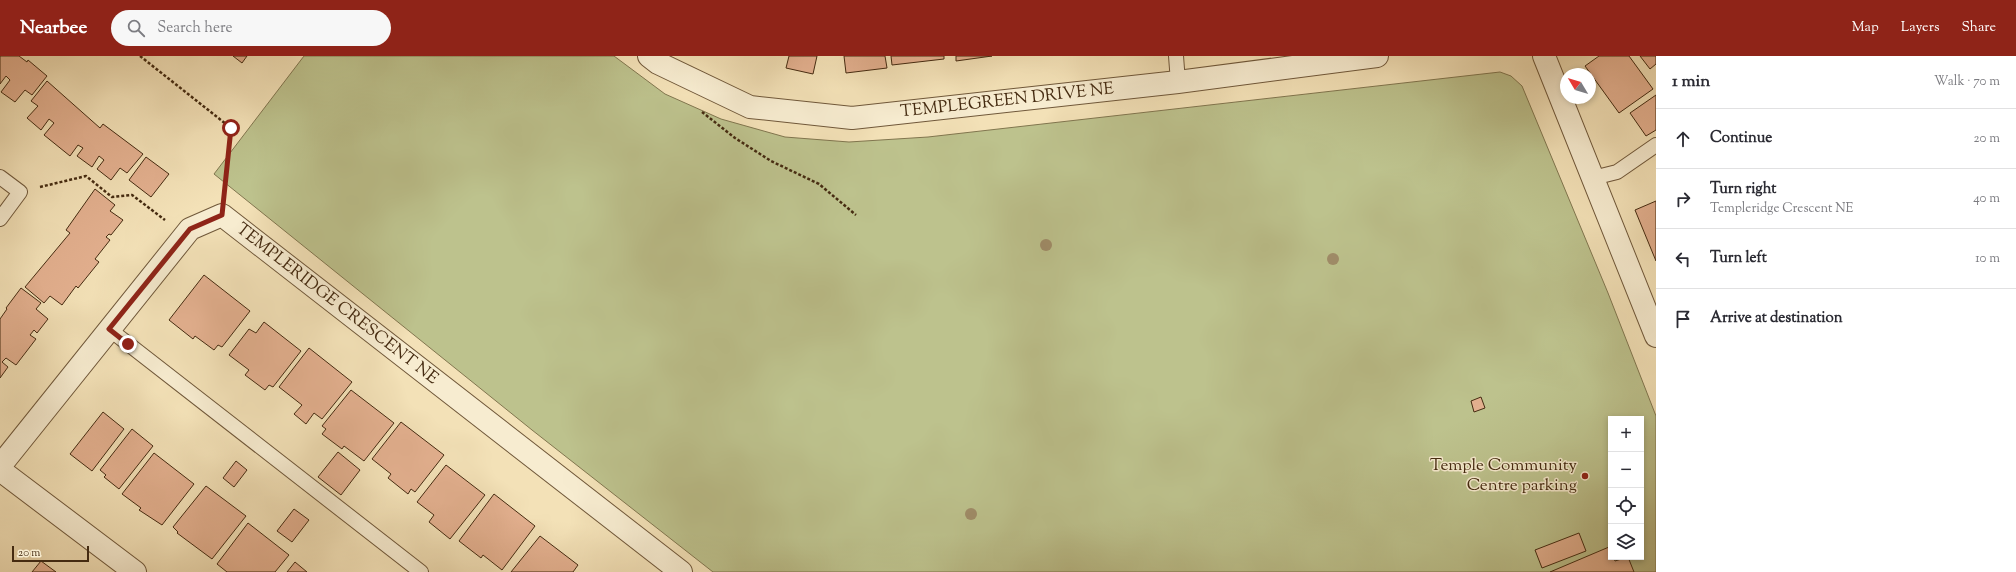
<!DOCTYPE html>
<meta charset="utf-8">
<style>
body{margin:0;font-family:"Sorts Mill Goudy",serif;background:#f7f7f7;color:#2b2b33}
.controls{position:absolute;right:12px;bottom:12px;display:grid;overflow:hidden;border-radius:0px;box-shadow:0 2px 6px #0003}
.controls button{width:36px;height:36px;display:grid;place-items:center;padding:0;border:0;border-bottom:1px solid #e1e1e2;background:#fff;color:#2b2b33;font:20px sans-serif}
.compass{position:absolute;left:1560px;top:12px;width:36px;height:36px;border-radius:50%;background:#fff;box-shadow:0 2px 6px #0003;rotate:308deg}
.scale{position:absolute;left:12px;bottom:10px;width:77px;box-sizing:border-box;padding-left:4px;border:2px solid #452b11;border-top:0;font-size:11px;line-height:14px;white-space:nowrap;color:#452b11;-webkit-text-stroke:3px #f7ecd0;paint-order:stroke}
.stop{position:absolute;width:12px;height:12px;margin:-9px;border:3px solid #8f2418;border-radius:50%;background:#fff}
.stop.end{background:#8f2418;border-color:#fff;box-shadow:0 1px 4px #0008}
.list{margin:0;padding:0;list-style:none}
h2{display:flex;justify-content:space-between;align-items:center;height:52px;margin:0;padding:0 16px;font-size:17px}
h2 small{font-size:13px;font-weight:400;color:#7c7c81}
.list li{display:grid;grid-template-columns:26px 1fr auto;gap:12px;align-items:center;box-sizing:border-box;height:60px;padding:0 16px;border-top:1px solid #e1e1e2}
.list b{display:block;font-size:15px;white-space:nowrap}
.list p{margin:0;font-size:13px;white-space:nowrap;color:#7c7c81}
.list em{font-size:13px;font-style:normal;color:#7c7c81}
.icon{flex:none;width:22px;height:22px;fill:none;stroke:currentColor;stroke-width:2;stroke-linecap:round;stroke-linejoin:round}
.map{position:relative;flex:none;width:1656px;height:516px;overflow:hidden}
header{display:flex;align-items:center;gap:24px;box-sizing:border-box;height:56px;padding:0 20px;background:#8f2418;color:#fff}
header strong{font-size:19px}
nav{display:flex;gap:22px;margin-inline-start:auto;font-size:14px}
.search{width:280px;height:36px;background:#f7f7f7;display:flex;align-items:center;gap:10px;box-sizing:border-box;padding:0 14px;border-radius:22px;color:#7c7c81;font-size:15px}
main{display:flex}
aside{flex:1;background:#fff}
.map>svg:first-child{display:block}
</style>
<header>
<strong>Nearbee</strong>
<div class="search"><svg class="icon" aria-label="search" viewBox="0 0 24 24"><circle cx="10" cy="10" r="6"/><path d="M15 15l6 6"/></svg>Search here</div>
<nav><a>Map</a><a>Layers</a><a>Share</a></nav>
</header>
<main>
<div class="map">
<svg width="1656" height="516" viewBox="0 0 1656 516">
<rect width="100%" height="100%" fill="#f3e1b7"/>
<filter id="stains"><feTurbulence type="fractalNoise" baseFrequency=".005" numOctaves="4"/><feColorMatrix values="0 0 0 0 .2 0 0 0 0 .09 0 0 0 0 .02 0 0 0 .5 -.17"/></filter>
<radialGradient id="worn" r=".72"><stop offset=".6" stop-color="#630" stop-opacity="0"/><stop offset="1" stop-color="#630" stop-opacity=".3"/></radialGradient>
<path fill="#bdc28d" stroke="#81764f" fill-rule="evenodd" d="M304,0H614L665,38L721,63L785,81L849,86L928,81L1500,16L1511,20L1522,30L1608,237L1656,360V516H713L532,374L214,118ZM1611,363H1641V501H1611Z"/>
<path fill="#e3b08f" stroke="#452b11" d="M0,0H19L27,6L28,4L47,20L32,39L25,34L15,46L1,36L10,24L6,20L0,28Z
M233,0H247L242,7Z
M789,0H817L813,18L786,12Z
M844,0H885L887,12L846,17Z
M891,0H944V3L892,9Z
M956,0H992L956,5Z
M1599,0H1629L1653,33L1619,57L1585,10Z
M1640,0H1656V8L1650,13Z
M47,25L100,72L103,68L143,98L127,117L120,112L111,124L97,113L104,104L99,100L92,111L77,100L83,92L78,89L70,100L44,79L54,67L49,63L41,74L27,62L38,50L31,45Z
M1656,39V74L1646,80L1630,57Z
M146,101L169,118L151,141L129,124Z
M95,133L115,149L110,155L123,164L111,179L109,178L106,181L110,184L95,203L99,206L78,232L76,230L62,249L50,240L44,247L25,231L70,177L66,174Z
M1656,145V205L1635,154Z
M204,219L250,255L222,291L218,289L214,294L195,280L193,283L169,264Z
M21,232L41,247L36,253L48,263L37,277L34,274L30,279L36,283L16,309L6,302L2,306L8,311L0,322V263L7,253L6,252Z
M264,266L301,295L273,331L269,329L265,334L245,319L249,314L229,299L249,273L256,277Z
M309,292L352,326L322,363L314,357L306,368L294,358L302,349L279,331Z
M351,334L394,367L364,405L344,390L342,393L322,378L326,373L322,370Z
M1481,341L1485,352L1474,356L1471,345Z
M103,356L124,373L92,415L70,398Z
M401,366L444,399L415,436L411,433L408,438L388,422L391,418L372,403Z
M132,373L153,390L119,433L104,421L106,419L100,414Z
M338,396L360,414L341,439L318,421Z
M154,397L194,428L162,469L139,454L141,452L122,438Z
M236,405L247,414L234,431L223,422Z
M446,409L485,439L450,483L429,466L434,459L417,446Z
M206,430L246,460L212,503L177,477L178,476L173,471Z
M494,438L535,470L502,514L483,499L481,502L459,485Z
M294,453L309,464L292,486L277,475Z
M248,467L289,499L275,516H227L217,508Z
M1579,477L1586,495L1542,512L1535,494Z
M540,480L578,509L573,516H511Z
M1609,491L1611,501H1613L1615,505L1628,501L1634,516H1550Z
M41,505L56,516H32Z
M295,506L307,516H287Z"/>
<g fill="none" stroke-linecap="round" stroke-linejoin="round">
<g stroke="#70583a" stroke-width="16">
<path id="service" d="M1176,0L1178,26
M0,121L20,136L0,163
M1593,122L1617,116L1656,89
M109,273L421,516"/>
</g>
<g stroke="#70583a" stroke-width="24">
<g id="minor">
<path id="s1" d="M649,0L658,7L750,51L852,62L1178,26L1377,0"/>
<path d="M1544,0L1656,280"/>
<path id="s2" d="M0,410L190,173L222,159L681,516"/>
<path d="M0,414L135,516"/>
</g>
</g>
<path stroke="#452b11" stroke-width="2.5" stroke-dasharray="3 2" stroke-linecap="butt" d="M140,0L231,72L224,135
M702,56L735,82L771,105L819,128L856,159
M40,131L86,120L112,141L132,139L165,164"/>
<use href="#service" stroke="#f7ecd0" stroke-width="14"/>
<use href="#minor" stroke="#f7ecd0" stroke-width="22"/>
</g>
<g fill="#a08d69">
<circle cx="1046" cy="189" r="6"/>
<circle cx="1333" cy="203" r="6"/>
<circle cx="971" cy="458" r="6"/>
</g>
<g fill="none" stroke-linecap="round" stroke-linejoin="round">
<path stroke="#8f2418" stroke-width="5" d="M128,288L109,273L190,173L222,159L231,72"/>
</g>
<circle fill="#8f2418" stroke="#f7ecd0" stroke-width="1.5" cx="1585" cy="420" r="4"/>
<g text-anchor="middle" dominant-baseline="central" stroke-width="3" stroke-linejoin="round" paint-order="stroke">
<g font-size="17" fill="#452b11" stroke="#f7ecd0">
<text stroke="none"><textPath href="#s1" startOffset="372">TEMPLEGREEN DRIVE NE</textPath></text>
<text stroke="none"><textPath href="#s2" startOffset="484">TEMPLERIDGE CRESCENT NE</textPath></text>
</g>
<g font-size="17" fill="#452b11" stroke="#f7ecd0" text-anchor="end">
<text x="1577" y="410">Temple Community<tspan x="1577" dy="20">Centre parking</tspan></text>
</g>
</g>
<rect width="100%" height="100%" filter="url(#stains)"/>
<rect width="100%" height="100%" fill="url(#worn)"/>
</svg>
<div class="controls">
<button>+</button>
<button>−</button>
<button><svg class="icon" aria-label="locate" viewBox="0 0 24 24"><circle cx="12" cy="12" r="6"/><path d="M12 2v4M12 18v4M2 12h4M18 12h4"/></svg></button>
<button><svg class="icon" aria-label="layers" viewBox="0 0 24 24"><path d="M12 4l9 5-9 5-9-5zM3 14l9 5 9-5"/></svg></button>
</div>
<svg class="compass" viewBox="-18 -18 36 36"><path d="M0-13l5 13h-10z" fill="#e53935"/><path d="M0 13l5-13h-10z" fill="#7c7c81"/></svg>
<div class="scale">20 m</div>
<div class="stop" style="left:231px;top:72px"></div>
<div class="stop end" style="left:128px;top:288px"></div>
</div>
<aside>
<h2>1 min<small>Walk · 70 m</small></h2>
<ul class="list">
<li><svg class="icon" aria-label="ahead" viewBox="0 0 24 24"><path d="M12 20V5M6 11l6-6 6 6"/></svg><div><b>Continue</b></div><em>20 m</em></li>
<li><svg class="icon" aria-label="right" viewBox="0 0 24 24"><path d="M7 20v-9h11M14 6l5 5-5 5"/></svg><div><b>Turn right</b><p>Templeridge Crescent NE</p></div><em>40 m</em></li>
<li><svg class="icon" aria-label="left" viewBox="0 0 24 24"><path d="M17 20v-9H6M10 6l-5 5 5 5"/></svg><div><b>Turn left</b></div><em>10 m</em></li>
<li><svg class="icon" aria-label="arrive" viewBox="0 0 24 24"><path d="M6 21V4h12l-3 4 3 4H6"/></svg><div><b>Arrive at destination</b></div></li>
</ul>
</aside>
</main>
